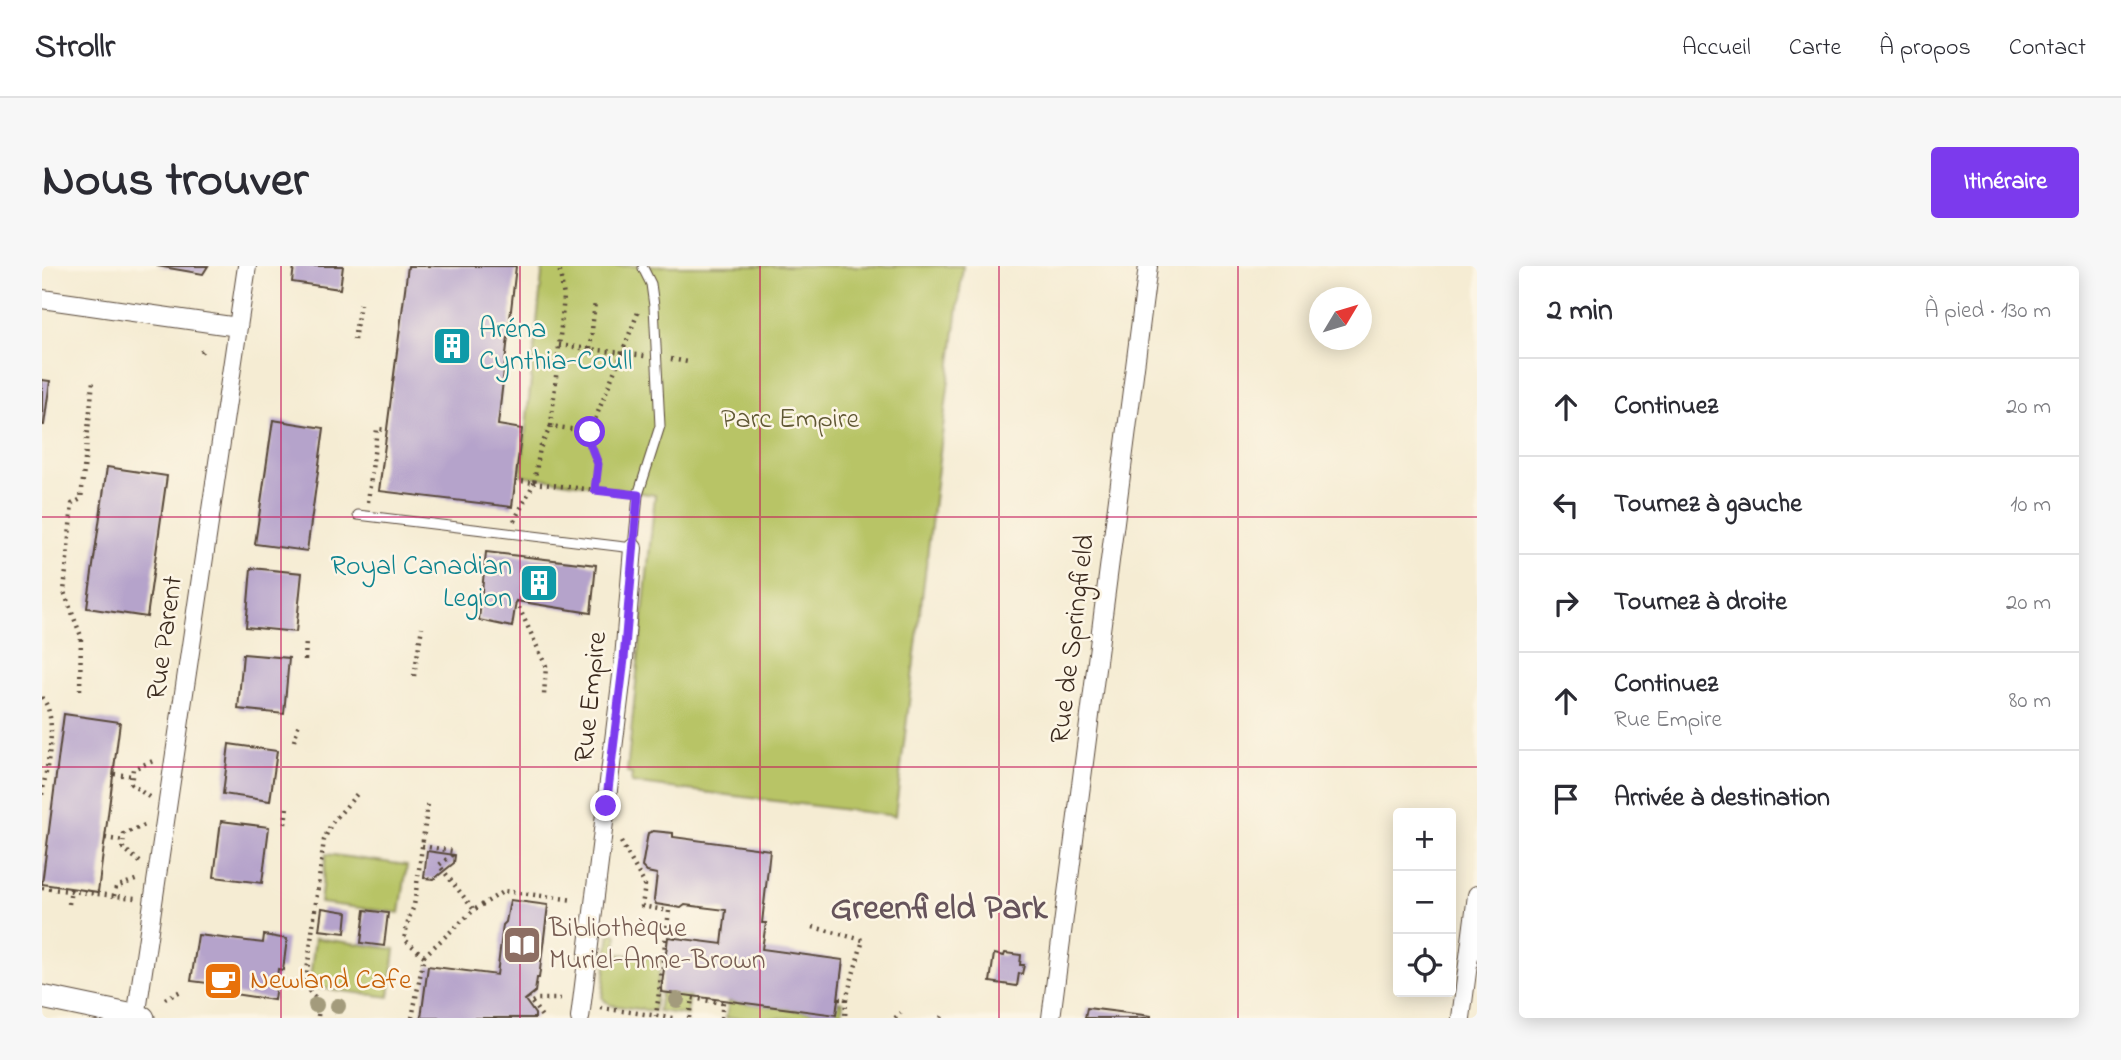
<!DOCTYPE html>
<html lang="fr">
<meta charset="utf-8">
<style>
body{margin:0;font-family:"Indie Flower",sans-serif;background:#f7f7f7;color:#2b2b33}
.controls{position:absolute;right:21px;bottom:21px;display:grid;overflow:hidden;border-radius:7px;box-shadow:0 4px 18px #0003}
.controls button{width:63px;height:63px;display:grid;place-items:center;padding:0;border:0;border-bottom:2px solid #e1e1e2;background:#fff;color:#2b2b33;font:35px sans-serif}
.compass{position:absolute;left:1267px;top:21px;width:63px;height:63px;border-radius:50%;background:#fff;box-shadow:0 4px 18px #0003;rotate:52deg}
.stop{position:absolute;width:21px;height:21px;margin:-16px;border:5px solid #7c3aed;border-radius:50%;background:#fff}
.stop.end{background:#7c3aed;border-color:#fff;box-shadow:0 2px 7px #0008}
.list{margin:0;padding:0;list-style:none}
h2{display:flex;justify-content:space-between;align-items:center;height:91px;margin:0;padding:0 28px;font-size:30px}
h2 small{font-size:23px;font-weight:400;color:#7c7c81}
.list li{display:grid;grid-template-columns:46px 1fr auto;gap:21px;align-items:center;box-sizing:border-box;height:98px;padding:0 28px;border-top:2px solid #e1e1e2}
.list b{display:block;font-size:26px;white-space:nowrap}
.list p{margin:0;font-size:23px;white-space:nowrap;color:#7c7c81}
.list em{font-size:23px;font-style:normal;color:#7c7c81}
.icon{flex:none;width:38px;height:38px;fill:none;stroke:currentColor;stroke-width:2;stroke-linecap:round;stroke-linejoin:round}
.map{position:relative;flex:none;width:1435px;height:752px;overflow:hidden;border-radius:7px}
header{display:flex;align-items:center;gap:42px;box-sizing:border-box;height:98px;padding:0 35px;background:#fff;border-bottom:2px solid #e1e1e2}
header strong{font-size:33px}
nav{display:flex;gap:38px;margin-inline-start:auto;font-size:24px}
.intro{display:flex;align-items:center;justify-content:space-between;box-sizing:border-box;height:168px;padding:0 42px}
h1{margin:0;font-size:49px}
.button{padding:18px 32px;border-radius:7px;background:#7c3aed;color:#fff;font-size:24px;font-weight:700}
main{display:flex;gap:42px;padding:0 42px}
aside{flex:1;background:#fff;border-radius:7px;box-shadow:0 4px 18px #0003}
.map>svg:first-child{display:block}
</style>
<header>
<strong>Strollr</strong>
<nav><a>Accueil</a><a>Carte</a><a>À propos</a><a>Contact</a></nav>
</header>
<div class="intro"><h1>Nous trouver</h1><a class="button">Itinéraire</a></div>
<main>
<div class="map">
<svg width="1435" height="752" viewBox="0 0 1435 752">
<rect width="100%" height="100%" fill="#fcf5e5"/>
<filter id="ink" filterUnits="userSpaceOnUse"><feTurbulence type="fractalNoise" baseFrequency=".0143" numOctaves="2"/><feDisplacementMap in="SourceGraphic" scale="14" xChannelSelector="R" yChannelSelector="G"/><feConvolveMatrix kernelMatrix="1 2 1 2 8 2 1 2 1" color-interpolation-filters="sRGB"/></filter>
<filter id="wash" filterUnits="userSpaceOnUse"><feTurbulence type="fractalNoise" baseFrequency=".00686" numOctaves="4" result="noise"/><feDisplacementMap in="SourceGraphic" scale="28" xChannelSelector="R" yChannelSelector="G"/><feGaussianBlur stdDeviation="1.57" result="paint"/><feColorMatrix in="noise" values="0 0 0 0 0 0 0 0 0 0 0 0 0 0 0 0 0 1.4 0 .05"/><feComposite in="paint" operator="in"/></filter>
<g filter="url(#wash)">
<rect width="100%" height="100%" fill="#f5ecd3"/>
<path fill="#b8c466" stroke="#7a7742" stroke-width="2" d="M501,0H921L853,550L589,517L590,508L585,507L613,229L479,209Z
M284,588L365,599L358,647L278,637Z
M568,667L575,668L574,688L619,692L612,745L568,739L560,732Z
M273,672L353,683L347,731L267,721Z
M619,726L648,730L645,749L616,745Z
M687,735L794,749L796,735L801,736L799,752H684Z"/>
<g id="blocks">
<path fill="#b5a3cb" d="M115,0H166L161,8Z
M252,0H301L298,23L250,16Z
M366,0H474L456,159L480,163L470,241L337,225Z
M0,114L8,115L2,159H0Z
M231,154L282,162L265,285L213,278Z
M65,201L125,210L105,351L45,342Z
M444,286L554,299L549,347L474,335L470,361L437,354Z
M209,302L260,307L254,366L204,361Z
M201,388L247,392L242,448L196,443Z
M22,448L78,456L56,626L0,618Z
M187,478L235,485L228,535L181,528Z
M179,555L227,561L220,617L172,611Z
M611,565L631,567V571L728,584L720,657H724L720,683L801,694L794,749L619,726L626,671L680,678L684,644L643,639L639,642L614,638L612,634L615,608L605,606L600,601L606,567Z
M385,585L413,589L412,597L392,613L382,612Z
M468,634L506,639L497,712H495L493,726L483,734L493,748V752H379L386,700L455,709L461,659L464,656Z
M280,642L305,646L303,667L277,664Z
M323,644L346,647L342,680L319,677Z
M156,669L221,677L222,669L245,673L241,704L236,703L232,734L165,724L166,717L149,715Z
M963,687L979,689L978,699H982L980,708L977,707L975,720L948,716L952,688L962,690Z
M1045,742L1109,750V752H1043Z"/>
</g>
</g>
<g filter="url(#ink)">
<use href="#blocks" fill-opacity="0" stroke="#574739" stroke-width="2"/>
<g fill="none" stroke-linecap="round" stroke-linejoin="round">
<g stroke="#574739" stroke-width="11">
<path id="service" d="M316,249L591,282L596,229L618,160L612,40L609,18L601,2"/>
</g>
<g stroke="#574739" stroke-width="20">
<path id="minor" d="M0,33L196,61
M94,752L205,0
M538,752L582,393L591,282
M1009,752L1106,0
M1419,752L1435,629"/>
</g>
<g stroke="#574739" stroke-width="25">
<path id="tertiary" d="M0,731L101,752"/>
</g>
<path stroke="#574739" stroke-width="4.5" stroke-dasharray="2 5" stroke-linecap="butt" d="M312,74L318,38
M517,79L603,90
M548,83L553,36
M159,86L161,84
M629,93L646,96
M509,160L522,31L517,0
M473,214L492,217L498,182L509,160L548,166
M583,228L553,224L556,198L546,171L597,44
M326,236L335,163L345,164
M472,255L492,217L553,224
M474,335L504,400L502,429
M263,394L264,374
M372,410L380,361
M38,424L39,370L22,326L30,238L39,233L51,115
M0,431C18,454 4,502 0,529
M252,475L257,457
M72,508L90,510
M107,531L89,518L91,503L111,495
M243,558L245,541
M63,572L82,575
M579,576L603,619L600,640L627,645L614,750
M380,580L411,585L410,589L397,599L432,644
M98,596L81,582L82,568L103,559
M0,622L93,632
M72,630L74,621L96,613
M27,638L29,623
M771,661L821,674L804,733
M382,690L362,673L367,652L372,640L386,537
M486,731L501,752
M123,733L141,724
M797,733H804L803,752
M490,736L496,733H519
M559,742L631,752
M276,750L278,736L263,721L282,574L289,558L315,528
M370,752L382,690L432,644L462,625L532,634
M647,752L650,732L680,737
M679,752L681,736
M853,752L859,747
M899,752L900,750"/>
<use href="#service" stroke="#fff" stroke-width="9"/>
<use href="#minor" stroke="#fff" stroke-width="18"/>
<use href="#tertiary" stroke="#fff" stroke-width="23"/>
</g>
<g fill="#a39b7c">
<circle cx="635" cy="734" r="8"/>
<circle cx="274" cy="739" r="8"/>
<circle cx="296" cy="740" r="8"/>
</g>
</g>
<g fill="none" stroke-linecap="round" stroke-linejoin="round" filter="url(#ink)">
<path stroke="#7c3aed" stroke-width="9" d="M548,166L546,172L556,198L553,224L596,229L582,393L564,540"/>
</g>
<path fill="none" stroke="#c2185b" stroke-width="2" stroke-opacity="0.55" d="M239,0V752M478,0V752M718,0V752M957,0V752M1196,0V752M0,251H1435M0,501H1435"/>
<defs>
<g id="building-square" transform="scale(2.0125)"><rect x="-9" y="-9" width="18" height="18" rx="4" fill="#0f9aa8" stroke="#fcf5e5"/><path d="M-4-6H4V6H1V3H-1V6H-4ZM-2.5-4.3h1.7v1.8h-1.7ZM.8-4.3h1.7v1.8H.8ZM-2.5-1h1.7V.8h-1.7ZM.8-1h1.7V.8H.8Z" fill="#fff"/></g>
<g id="library-square" transform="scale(2.0125)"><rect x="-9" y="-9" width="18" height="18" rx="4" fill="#8d6e63" stroke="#fcf5e5"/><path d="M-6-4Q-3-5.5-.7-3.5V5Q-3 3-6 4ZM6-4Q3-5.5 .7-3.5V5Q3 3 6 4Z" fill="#fff"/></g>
<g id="cafe-square" transform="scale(2.0125)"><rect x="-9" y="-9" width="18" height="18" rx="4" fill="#e8710a" stroke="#fcf5e5"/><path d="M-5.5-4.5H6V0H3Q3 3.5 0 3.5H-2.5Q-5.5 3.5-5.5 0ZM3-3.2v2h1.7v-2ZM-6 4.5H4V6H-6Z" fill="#fff"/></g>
</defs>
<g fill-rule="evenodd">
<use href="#building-square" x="410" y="80"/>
<use href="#building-square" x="497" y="317"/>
<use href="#library-square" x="480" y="679"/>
<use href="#cafe-square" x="181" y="715"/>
</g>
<g text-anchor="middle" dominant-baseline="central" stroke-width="5" stroke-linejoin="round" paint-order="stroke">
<g font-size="28" fill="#0d838f" stroke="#fcf5e5" text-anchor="start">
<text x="437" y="64">Aréna<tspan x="437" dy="32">Cynthia-Coull</tspan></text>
<text x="470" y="301" text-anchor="end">Royal Canadian<tspan x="470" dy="32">Legion</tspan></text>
</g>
<g font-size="28" fill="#605834" stroke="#fcf5e5">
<text x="748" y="154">Parc Empire</text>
</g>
<g font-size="28" fill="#3b2a1e" stroke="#fcf5e5">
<text transform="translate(124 372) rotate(-82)">Rue Parent</text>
<text transform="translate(1032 373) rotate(-83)">Rue de Springfield</text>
<text transform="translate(550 431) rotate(-84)">Rue Empire</text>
</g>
<g font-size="28" fill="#785e54" stroke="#fcf5e5" text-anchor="start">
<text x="507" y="663">Bibliothèque<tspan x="507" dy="32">Muriel-Anne-Brown</tspan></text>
</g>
<g font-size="28" fill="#c56008" stroke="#fcf5e5" text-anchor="start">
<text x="208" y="715">Newland Cafe</text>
</g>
<g font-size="35" font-weight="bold" fill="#66545b" stroke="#fcf5e5">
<text x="897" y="643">Greenfield Park</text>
</g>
</g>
</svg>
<div class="controls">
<button>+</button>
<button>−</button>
<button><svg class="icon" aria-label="locate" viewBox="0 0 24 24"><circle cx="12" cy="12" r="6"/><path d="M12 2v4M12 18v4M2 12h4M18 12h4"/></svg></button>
</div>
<svg class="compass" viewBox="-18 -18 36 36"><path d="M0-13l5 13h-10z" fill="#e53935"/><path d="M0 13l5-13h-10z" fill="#7c7c81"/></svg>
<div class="stop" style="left:548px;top:166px"></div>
<div class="stop end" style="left:564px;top:540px"></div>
</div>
<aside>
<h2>2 min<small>À pied · 130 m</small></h2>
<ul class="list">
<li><svg class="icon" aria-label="ahead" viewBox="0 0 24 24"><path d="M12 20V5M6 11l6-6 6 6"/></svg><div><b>Continuez</b></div><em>20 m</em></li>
<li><svg class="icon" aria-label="left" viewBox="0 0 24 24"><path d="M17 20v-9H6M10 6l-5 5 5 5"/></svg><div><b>Tournez à gauche</b></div><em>10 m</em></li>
<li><svg class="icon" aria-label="right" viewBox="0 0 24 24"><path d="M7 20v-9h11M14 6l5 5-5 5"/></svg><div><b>Tournez à droite</b></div><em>20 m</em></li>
<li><svg class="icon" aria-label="ahead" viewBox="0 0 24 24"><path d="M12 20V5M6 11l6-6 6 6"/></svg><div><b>Continuez</b><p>Rue Empire</p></div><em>80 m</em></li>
<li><svg class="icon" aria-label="arrive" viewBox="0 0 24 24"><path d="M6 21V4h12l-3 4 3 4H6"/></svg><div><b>Arrivée à destination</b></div></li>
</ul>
</aside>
</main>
